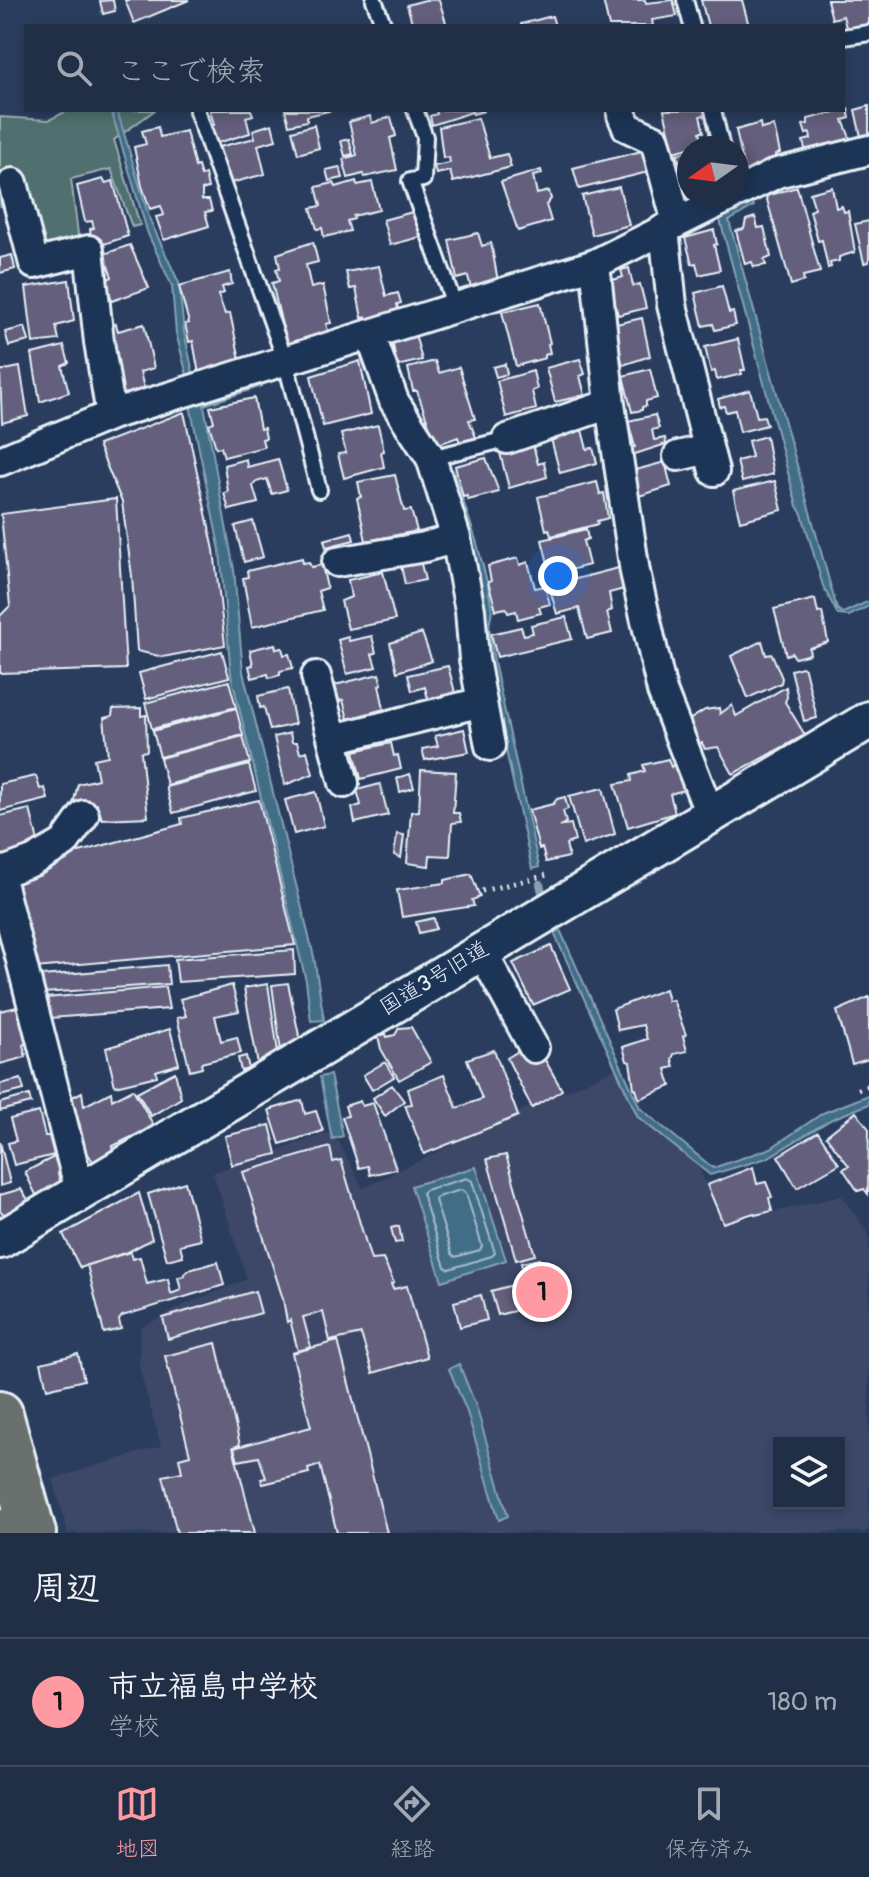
<!DOCTYPE html>
<html lang="ja">
<meta charset="utf-8">
<style>
body{margin:0;font-family:Pangolin,"Klee One",sans-serif;background:#28364d;color:#f1f3f6}
.controls{position:absolute;right:24px;bottom:24px;display:grid;overflow:hidden;border-radius:0px;box-shadow:0 4px 12px #0003}
.controls button{width:72px;height:72px;display:grid;place-items:center;padding:0;border:0;border-bottom:2px solid #3d4a5f;background:#202e46;color:#f1f3f6;font:40px sans-serif}
.compass{position:absolute;left:677px;top:136px;width:72px;height:72px;border-radius:50%;background:#202e46;box-shadow:0 4px 12px #0003;rotate:256deg}
.you{position:absolute;left:558px;top:576px;width:28px;height:28px;margin:-20px;border:6px solid #fff;border-radius:50%;background:#1a73e8;box-shadow:0 0 0 12px #1a73e833}
.badge{display:grid;place-items:center;width:52px;height:52px;border-radius:50%;background:#ff9aa2;color:#111;font-size:26px;font-weight:700}
.pin{position:absolute;translate:-50% -50%;border:4px solid #fff;box-shadow:0 2px 8px #0006}
.list{margin:0;padding:0;list-style:none}
h2{display:flex;justify-content:space-between;align-items:center;height:104px;margin:0;padding:0 32px;font-size:34px}
h2 small{font-size:26px;font-weight:400;color:#a2a8b3}
.list li{display:grid;grid-template-columns:52px 1fr auto;gap:24px;align-items:center;box-sizing:border-box;height:128px;padding:0 32px;border-top:2px solid #3d4a5f}
.list b{display:block;font-size:30px;white-space:nowrap}
.list p{margin:0;font-size:26px;white-space:nowrap;color:#a2a8b3}
.list em{font-size:26px;font-style:normal;color:#a2a8b3}
.icon{flex:none;width:44px;height:44px;fill:none;stroke:currentColor;stroke-width:2;stroke-linecap:round;stroke-linejoin:round}
.map{position:relative;flex:none;width:869px;height:1533px;overflow:hidden}
.search{position:absolute;background:#202e46;box-shadow:0 4px 12px #0003;left:24px;right:24px;top:24px;height:88px;display:flex;align-items:center;gap:20px;box-sizing:border-box;padding:0 28px;border-radius:0px;color:#a2a8b3;font-size:30px}
.sheet{height:232px;background:#202e46}
nav{display:flex;justify-content:space-around;align-items:center;box-sizing:border-box;height:112px;border-top:2px solid #3d4a5f;background:#202e46;font-size:22px;color:#a2a8b3}
nav a{display:grid;justify-items:center;gap:4px}
nav .on{color:#ff9aa2}
.map>svg:first-child{display:block}
</style>
<div class="map">
<svg width="869" height="1533" viewBox="0 0 869 1533">
<rect width="100%" height="100%" fill="#2b3d5e"/>
<filter id="ink" filterUnits="userSpaceOnUse"><feTurbulence type="fractalNoise" baseFrequency=".0125" numOctaves="2"/><feDisplacementMap in="SourceGraphic" scale="16" xChannelSelector="R" yChannelSelector="G"/><feConvolveMatrix kernelMatrix="1 2 1 2 8 2 1 2 1" color-interpolation-filters="sRGB"/></filter>
<g filter="url(#ink)">
<path fill="#3c4767" fill-rule="evenodd" d="M619,1067L635,1111L699,1168L721,1224L842,1196L869,1235V1528L865,1532L68,1533L53,1479L161,1446L139,1367L140,1328L184,1305L247,1279L213,1173L333,1131L363,1188L521,1111ZM779,1443H839V1503H779Z"/>
<path fill="#506f6e" stroke="#9cb0b3" stroke-width="2" d="M69,110H155L114,140L140,225L132,227L111,169L71,179L79,242L25,263L3,206H0V117L49,120Z"/>
<path fill="#426d87" stroke="#84a2b4" stroke-width="2" d="M111,110H117L150,220L179,283L184,332L194,377L188,379L176,333L172,286L148,234Z
M749,197L754,206L729,221L837,609L843,613L869,601V606L849,616L838,615L823,586L802,514L797,506L720,220L721,216Z
M258,375L262,386L204,405L234,570L243,672L314,957L324,1020L311,1021L306,981L231,675L220,551L189,400Z
M453,470L477,543L488,586L492,610L489,626L494,662L539,867L532,869L500,723L486,644V610L479,575L447,473Z
M560,930L640,1108L713,1168L771,1148L823,1113L869,1095V1104L832,1119L767,1158L710,1175L638,1117L554,933Z
M330,1075L343,1136L332,1139L320,1077Z
M476,1167L506,1260L442,1281L411,1186Z
M459,1364L476,1406L508,1516L499,1520L467,1412L449,1369Z"/>
<g fill="none" stroke-linecap="round" stroke-linejoin="round">
<path stroke="#a6bccb" stroke-width="2" d="M467,1178L472,1181L495,1253L492,1256L449,1269L445,1267L422,1193L425,1190Z
M461,1190L466,1193L482,1246L480,1250L455,1257L452,1254L435,1200L437,1197Z"/>
<path stroke="#84a2b4" stroke-width="8" d="M540,884L542,892"/>
</g>
<path fill="#645f7b" stroke="#e8f1f8" stroke-width="2" d="M113,0L115,11L103,14L100,1Z
M125,0H189L134,23Z
M425,0H439L447,26H413L407,5Z
M603,0H645L646,3L673,0L677,16L652,20L653,26H609Z
M701,0H742L749,26H708Z
M827,0H869V26L847,31L843,16L832,19Z
M552,16L555,26H521V24Z
M869,106V139L862,141L855,110Z
M848,109L850,118L843,120L852,143L807,156L803,141L811,139L810,133L806,134L803,125L808,124V119Z
M210,110H251L253,115L246,117L250,133L214,144L210,126L214,125Z
M285,110H333L307,116V121L289,125Z
M436,110H484V111L473,114L472,112L432,125L430,116L437,114Z
M664,110H705L706,115L700,116L704,132H700L703,144L674,152Z
M370,116L372,123L391,117L396,136L390,138L397,170L365,177L363,174L348,178L343,159L357,155L349,122Z
M478,118L490,158L507,154L511,167L453,182L450,171L436,174L434,166L450,163L449,157L443,158L439,127Z
M760,123L761,129L774,126L780,153L775,155L776,166L745,174L736,130Z
M272,124L276,140L258,145L265,174L231,183L228,172H225L219,147L255,138L253,130Z
M314,125L319,148L298,154L292,131Z
M158,127L160,137L186,131L195,167L198,166L201,176L205,174L208,188L202,190V200H209L212,211L205,212L209,226L164,240L156,217L164,215L161,206L150,209L142,186L134,147L146,144L142,131Z
M349,139L353,154L345,156L341,141Z
M642,151L648,172L579,189L573,168Z
M689,151V194L677,154Z
M340,167L343,178L329,181L326,170Z
M541,170L542,174L533,176L537,194L549,191L551,199L546,205L551,221L518,231L501,182Z
M103,179L105,183L113,181L128,236L98,246L96,236L91,237L90,229L94,228L92,221L85,222L77,186Z
M356,181L357,185L372,182L379,210L353,216L354,219L347,221L350,231L324,237L322,228L317,229L311,208L321,206L316,187L334,183L336,187Z
M619,187L629,225L592,235L582,196Z
M797,187L820,272L803,276L804,281L791,285L766,196Z
M832,187L836,208L842,206L844,212L848,211L855,252L839,257V261L830,263L831,267L828,268L822,240L818,241L810,211L815,209L810,193Z
M416,211L424,236L390,245L383,220Z
M755,217L758,228L764,227L771,257L764,260L766,265L754,267L752,262L745,264L736,231L744,229L746,220Z
M869,221V262L864,263L855,224Z
M714,230L717,244L714,245L720,270L699,275L696,263L692,264L685,238Z
M478,233L482,246L491,243L498,281L471,288L468,276L457,279L449,240Z
M313,242L318,262L306,265L311,288L323,285L331,323L326,324L328,331L287,346L272,283L279,281L276,269L280,268L277,254Z
M130,245L149,288L112,301L106,280L112,277L104,254Z
M12,255L15,269L0,273V258Z
M379,266L386,296L398,293L401,303L397,304L399,315L367,323L366,317L362,318L356,288L350,289L346,272Z
M629,268L633,286L640,284L646,308L618,315L609,281L623,277L621,270Z
M230,272L232,284L222,287L224,293L218,295L225,314L230,313L241,364L199,374L193,341L189,342L185,324L189,323L179,286Z
M69,280L74,321L56,326L59,340L33,343L26,287Z
M722,286L729,313L733,312L736,325L715,330L713,324L703,326L695,293Z
M540,303L550,343L548,344L550,353L545,355V358L516,366L502,312Z
M642,318L650,356L623,365L612,325Z
M116,324L118,331L144,324L154,368L140,372L145,392L118,399L105,328Z
M25,327L29,341L9,346L5,332Z
M415,334L422,360L397,366L392,340Z
M738,339L745,370H741L742,374L717,380L715,371L711,372L705,347Z
M64,346L69,363L62,366L69,392L40,402L32,354Z
M580,359L585,374L580,376L585,395L555,402L546,368Z
M360,361L371,414L323,426L311,376Z
M435,361L439,373L459,367L475,419L469,420L477,440L461,445L458,437L436,445L417,391H413L408,368Z
M505,364L507,374L496,377L493,367Z
M20,367L28,416L2,423L0,371Z
M650,369L657,398L646,401V406L642,407V410L632,412L623,376Z
M533,371L537,389L532,391L536,409L506,417L497,381Z
M750,390L757,417L764,416L767,425L740,432L735,410L726,412L724,406L720,407L718,399Z
M254,398L260,429L264,428L266,438L262,439L264,447L224,457L221,447L216,448L209,424L214,422L210,407Z
M184,412L214,550L225,645L163,657L137,651L132,576L122,502L98,445Z
M655,415L659,428L652,430L654,440L665,438L666,444L632,455L631,448L635,447L628,421Z
M378,425L384,451L381,452L384,467L344,478L338,454L346,453L341,434Z
M582,430L587,449L593,448L597,463L560,473L551,439Z
M766,436L773,474L742,482L737,461L752,457L748,441Z
M533,445L538,464L544,462L547,477L509,488L500,453Z
M486,458L499,492L468,500L467,496L463,497L455,466Z
M246,459L247,467L278,459L287,490L272,494L267,479L256,482L253,486L258,503L229,510L224,493L228,492L224,465Z
M665,462L671,486L639,496L632,471Z
M395,475L404,511L411,510L417,531L366,541L357,498L361,497L358,482Z
M775,481L782,510L740,521L733,491Z
M597,482L600,494L604,493L608,518L597,521L598,524L551,536L549,529L546,530L538,497Z
M116,499L126,669L0,673V616L10,606L1,514Z
M253,521L263,557L244,562L235,526Z
M586,529L588,539L583,541L589,565L551,575L542,540Z
M352,532L354,540L326,547L324,540Z
M302,558L303,563L309,562L311,567L322,565L327,588L318,591L323,610L252,627L243,578L248,577L247,571Z
M518,558L520,565L528,562L535,588L545,586L550,604L539,607L541,613L518,619L516,611L508,613L506,608L496,610L488,582L491,581L488,566Z
M420,560L425,580L405,584L401,566Z
M622,567L628,588L609,593L612,610L607,612L612,633L587,639L579,608L557,614L549,586Z
M383,572L395,620L348,629L341,601L351,597L348,580Z
M815,599L818,613L822,612L828,642L809,648L810,654L795,658L792,653L786,655L774,609Z
M566,617L572,639L497,657L491,634L521,627L524,635L533,633L531,625Z
M422,633L432,661L397,672L390,643Z
M372,636L376,653L372,654L376,667L347,674L338,640L348,637L349,641Z
M762,641L766,655L772,654L782,678L781,683L748,698L731,656Z
M275,644L276,649L282,648L284,655L289,654L293,668L280,671V675L269,678L268,674L252,678L249,666L253,665L250,650Z
M222,651L229,677L146,699L139,673Z
M448,666L456,696L429,703L425,687L412,691L408,675Z
M802,667L805,669L817,718L804,721L791,670Z
M379,674L382,684L379,685L384,709L348,719L343,700L339,701L335,685Z
M229,681L236,707L152,729L145,703Z
M786,687L787,697L785,702L805,735L733,774L718,747L705,749L702,743L692,745L683,724L705,710L719,708L720,714L732,705L736,716Z
M288,689L295,724L270,730L264,707L260,708L258,696Z
M141,708V716L146,715L147,751L141,752L148,817L102,819L97,804L72,808L78,784L98,779L94,759L108,756L104,718L112,716L113,709Z
M236,708L243,735L160,757L153,731Z
M464,729L469,752L425,760L422,749L438,746L435,736Z
M290,733L292,742H297L300,753L307,751L313,774L285,785L274,737Z
M243,736L250,763L167,785L160,758Z
M391,743L394,756L398,755L401,769L361,779L354,751Z
M668,759L671,767L674,764L673,759L684,790L670,794L675,813L628,827L615,784L632,781L631,775L645,771L643,765Z
M249,765L256,791L173,813L166,787Z
M421,770L456,772L453,813H459L461,822L452,823L450,856L430,855L429,866L407,863L411,812L419,811Z
M410,774L414,788L400,792L397,778Z
M36,776L40,789L45,788L48,799L0,811V784Z
M380,784L388,815L355,823L352,808L361,805L357,790Z
M603,788L615,834L583,845L569,796Z
M316,792L324,826L294,834L285,800Z
M565,797L568,809L563,811L566,822L562,825L571,824L575,841L566,844L569,857L546,862L542,848L539,849L529,810L553,804L557,799Z
M259,800L295,945L35,968L13,880L49,869L72,854L182,824L181,818Z
M30,809L40,850L0,860V816Z
M397,834L404,835L401,858L394,855Z
M471,874L480,897L472,900L474,906L402,917L397,890L445,883V880Z
M434,918L436,929L419,933L416,922Z
M551,946L570,989L533,1005L513,963Z
M294,950L295,974L178,982L175,959Z
M167,965L169,984L44,993L42,976Z
M288,983L300,1040L281,1052L272,985Z
M268,984L278,1052L258,1065L244,988Z
M232,985L239,1011L215,1016L221,1041L237,1037L241,1053L201,1063L202,1068L190,1071L177,1018L186,1016L180,999Z
M165,987L169,1009L50,1018L46,998Z
M665,989L668,1001L673,1000L686,1035L683,1036L687,1051L674,1054L672,1059L674,1067L666,1069L671,1086L639,1099L636,1089L634,1088L630,1062L627,1061L623,1047L647,1039L643,1025L618,1030L613,1009Z
M869,997V1059L852,1064L837,1011Z
M17,1007L26,1043L23,1045L26,1057L0,1064V1011Z
M411,1027L431,1062L399,1080L381,1049L378,1036L386,1034L387,1037L395,1035L399,1028Z
M170,1029L179,1064L156,1071L157,1076L115,1086L106,1048Z
M525,1047L538,1056L539,1062L545,1060L562,1090L532,1108L507,1058Z
M494,1050L518,1116L424,1154L405,1105L412,1104L408,1089L444,1075L457,1108L482,1099L467,1059Z
M246,1056L249,1069L241,1071L238,1058Z
M385,1062L394,1077L372,1090L363,1075Z
M175,1072L181,1098L151,1116L137,1092Z
M21,1079L24,1090L0,1096V1084Z
M392,1085L404,1101L385,1116L373,1098Z
M133,1089L154,1126L113,1146L111,1153L93,1162L72,1128L80,1125L66,1100L82,1092L84,1106L111,1092L112,1100Z
M29,1095L31,1103L0,1111V1103Z
M302,1100L305,1114L316,1111L323,1131L280,1144L269,1110Z
M360,1101L362,1106L373,1103L396,1169L370,1175L368,1166L359,1168L342,1117L348,1116L345,1106Z
M39,1112L45,1136H49L54,1155L14,1165L8,1143L16,1141L10,1119Z
M856,1112L869,1129L868,1194L864,1189L858,1191L843,1169L849,1166L826,1136Z
M270,1125L277,1154L232,1165L225,1136Z
M818,1132L839,1164L797,1188L778,1156Z
M0,1142L10,1183L0,1186Z
M330,1147L333,1162L341,1160L371,1260L383,1259L394,1283L391,1284L393,1289L407,1286L427,1357L373,1373L361,1334L330,1341L323,1312L303,1317L311,1347L298,1351L290,1320L287,1322L283,1299L243,1172Z
M506,1155L535,1255L516,1260L487,1159Z
M54,1157L60,1173L58,1174L61,1183L36,1195L25,1172Z
M753,1167L757,1184L766,1182L772,1197L769,1198L772,1211L755,1215L754,1213L723,1223L707,1185Z
M185,1182L201,1240L180,1245L183,1256L167,1260L148,1194Z
M21,1189L28,1200L7,1216L0,1211V1195Z
M139,1193L152,1239L130,1251L80,1268L63,1234Z
M399,1226L402,1242L395,1243L391,1228Z
M130,1252L132,1259L140,1257L147,1284L168,1279L171,1294L181,1290L178,1277L185,1276L184,1274L189,1270L218,1262L224,1285L122,1316L119,1320L121,1329L104,1333L87,1265Z
M539,1259L549,1299L531,1303L521,1263Z
M524,1282L530,1307L498,1315L491,1291Z
M255,1291L261,1313L168,1339L163,1318Z
M481,1295L487,1320L460,1327L454,1302Z
M338,1341L387,1533H337L320,1465L308,1469L309,1473L263,1484L261,1479L266,1478L259,1457L238,1461L234,1448L311,1427L292,1353Z
M216,1343L240,1445L233,1447L255,1533H177L163,1476L182,1472L179,1458L190,1455L165,1356Z
M78,1354L84,1380L47,1389L41,1363Z"/>
<g fill="none" stroke-linecap="round" stroke-linejoin="round">
<g stroke="#e8f1f8" stroke-width="20">
<path id="service" d="M374,0L384,26
M685,0L692,26
M843,37L869,33
M415,110L425,137L423,179L410,181L455,307
M713,110L722,148
M197,111L285,360L319,490
M431,458L507,439"/>
</g>
<g stroke="#e8f1f8" stroke-width="34">
<path id="minor" d="M622,115L627,127L655,140L677,223
M13,183L34,264L89,250L99,342L111,415
M737,193L777,173L869,150
M664,229L672,305L714,471
M595,264L610,404L635,572L662,691L704,799
M370,334L394,401L431,458L456,538L470,610L474,659L490,746
M507,439L610,404
M678,456L708,449
M0,461L111,415L595,264L731,196
M337,562L425,547L456,538
M316,676L344,783
M333,739L482,702
M0,873L33,861L64,843L84,815
M0,878L80,1191
M481,950L534,1048"/>
</g>
<g stroke="#e8f1f8" stroke-width="42">
<path id="tertiary" d="M0,1240L869,720"/>
</g>
<g stroke="#e8f1f8" stroke-width="50">
<path id="trunk" d="M0,1414L33,1533
M0,1531L1,1533"/>
</g>
<path stroke="#e8f1f8" stroke-width="5" stroke-dasharray="2 6" stroke-linecap="butt" d="M482,891L547,875
M858,1089L869,1085"/>
<use href="#service" stroke="#1d3557" stroke-width="14"/>
<use href="#minor" stroke="#1d3557" stroke-width="28"/>
<use href="#tertiary" stroke="#1d3557" stroke-width="36"/>
<use href="#trunk" stroke="#6b706d" stroke-width="44"/>
</g>
</g>
<g text-anchor="middle" dominant-baseline="central" stroke-width="7" stroke-linejoin="round" paint-order="stroke">
<g font-size="22" fill="#e8f1f8" stroke="#1d3557">
<text transform="translate(434 978) rotate(-31)">国道3号旧道</text>
</g>
</g>
</svg>
<div class="controls">
<button><svg class="icon" aria-label="layers" viewBox="0 0 24 24"><path d="M12 4l9 5-9 5-9-5zM3 14l9 5 9-5"/></svg></button>
</div>
<svg class="compass" viewBox="-18 -18 36 36"><path d="M0-13l5 13h-10z" fill="#e53935"/><path d="M0 13l5-13h-10z" fill="#a2a8b3"/></svg>
<div class="you"></div>
<div class="pin badge" style="left:542px;top:1292px">1</div>
<div class="search"><svg class="icon" aria-label="search" viewBox="0 0 24 24"><circle cx="10" cy="10" r="6"/><path d="M15 15l6 6"/></svg>ここで検索</div>
</div>
<section class="sheet">
<h2>周辺<small></small></h2>
<ul class="list">
<li><span class="badge">1</span><div><b>市立福島中学校</b><p>学校</p></div><em>180 m</em></li>
</ul>
</section>
<nav>
<a class="on"><svg class="icon" aria-label="map" viewBox="0 0 24 24"><path d="M3 6l6-2 6 2 6-2v14l-6 2-6-2-6 2zM9 4v14M15 6v14"/></svg>地図</a>
<a><svg class="icon" aria-label="directions" viewBox="0 0 24 24"><path d="M12 3l9 9-9 9-9-9zM9 14v-3h6M13 9l2 2-2 2"/></svg>経路</a>
<a><svg class="icon" aria-label="saved" viewBox="0 0 24 24"><path d="M7 4h10v16l-5-4-5 4z"/></svg>保存済み</a>
</nav>
